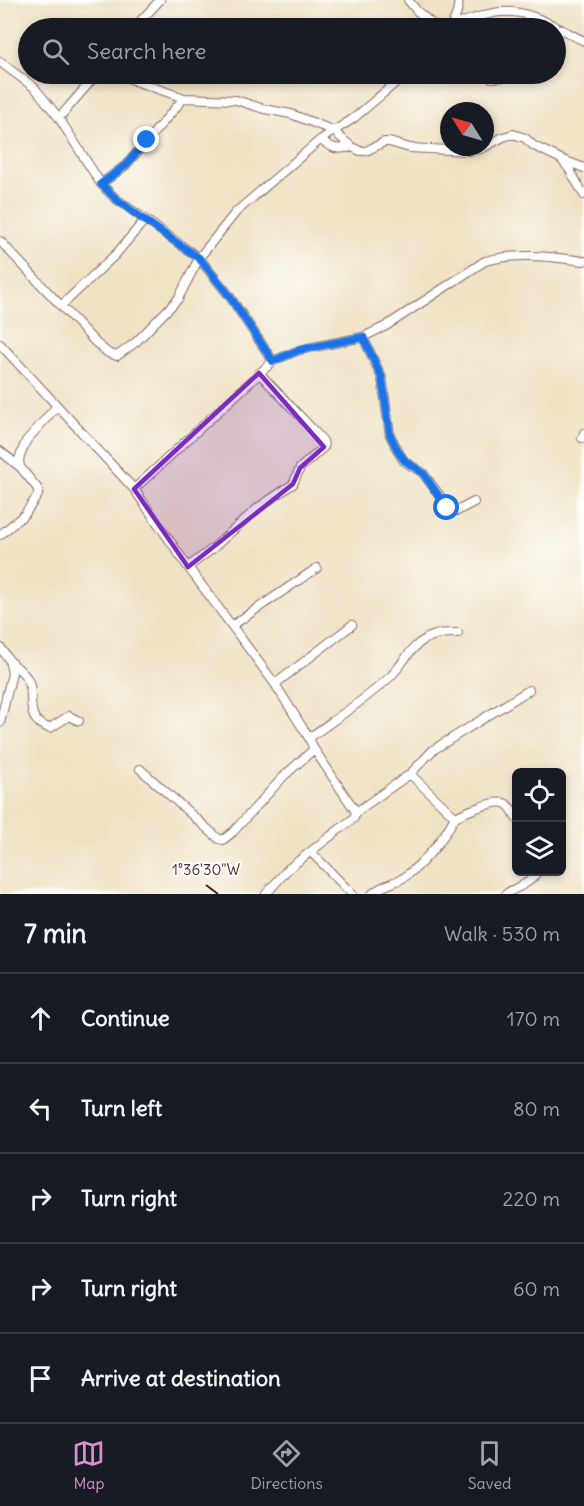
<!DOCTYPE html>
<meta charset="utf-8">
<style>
body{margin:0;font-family:Delius,sans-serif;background:#242831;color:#f1f3f6}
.controls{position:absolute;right:18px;bottom:18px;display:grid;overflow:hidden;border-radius:9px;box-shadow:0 3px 9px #0003}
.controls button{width:54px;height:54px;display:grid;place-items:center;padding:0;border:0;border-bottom:2px solid #363941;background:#171b24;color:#f1f3f6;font:30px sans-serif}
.compass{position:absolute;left:440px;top:102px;width:54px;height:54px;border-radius:50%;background:#171b24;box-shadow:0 3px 9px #0003;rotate:307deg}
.stop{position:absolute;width:18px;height:18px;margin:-14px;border:4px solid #1a73e8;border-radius:50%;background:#fff}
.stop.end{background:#1a73e8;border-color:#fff;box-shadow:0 2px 6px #0008}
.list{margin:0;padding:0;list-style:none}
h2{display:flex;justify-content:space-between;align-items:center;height:78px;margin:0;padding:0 24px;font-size:26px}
h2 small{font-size:20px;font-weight:400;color:#9ea1a6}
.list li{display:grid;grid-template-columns:39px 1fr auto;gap:18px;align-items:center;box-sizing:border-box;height:90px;padding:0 24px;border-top:2px solid #363941}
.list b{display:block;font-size:22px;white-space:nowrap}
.list em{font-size:20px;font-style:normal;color:#9ea1a6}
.icon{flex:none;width:33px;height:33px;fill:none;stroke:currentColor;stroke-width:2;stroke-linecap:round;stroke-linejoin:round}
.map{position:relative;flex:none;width:584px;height:894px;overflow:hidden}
.search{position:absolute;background:#171b24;box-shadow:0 3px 9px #0003;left:18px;right:18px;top:18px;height:66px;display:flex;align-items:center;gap:15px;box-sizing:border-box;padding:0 21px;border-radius:33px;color:#9ea1a6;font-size:22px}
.sheet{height:528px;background:#171b24}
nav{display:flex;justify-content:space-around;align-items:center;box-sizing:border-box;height:84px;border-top:2px solid #363941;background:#171b24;font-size:16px;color:#9ea1a6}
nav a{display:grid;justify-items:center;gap:3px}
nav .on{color:#d690ce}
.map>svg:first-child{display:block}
</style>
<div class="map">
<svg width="584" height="894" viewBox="0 0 584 894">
<rect width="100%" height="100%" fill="#fdfcf7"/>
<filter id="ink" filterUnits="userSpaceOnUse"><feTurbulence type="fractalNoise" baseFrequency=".0167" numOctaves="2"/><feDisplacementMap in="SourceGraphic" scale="12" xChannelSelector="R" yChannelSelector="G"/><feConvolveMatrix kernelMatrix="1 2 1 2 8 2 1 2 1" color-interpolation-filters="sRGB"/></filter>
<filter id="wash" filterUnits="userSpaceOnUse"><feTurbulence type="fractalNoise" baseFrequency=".008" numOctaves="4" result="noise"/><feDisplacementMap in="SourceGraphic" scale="24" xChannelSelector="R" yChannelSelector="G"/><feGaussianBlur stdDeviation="1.35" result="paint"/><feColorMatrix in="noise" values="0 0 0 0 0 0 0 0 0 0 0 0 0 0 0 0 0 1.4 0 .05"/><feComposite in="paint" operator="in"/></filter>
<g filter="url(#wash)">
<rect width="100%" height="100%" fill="#efe2c4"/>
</g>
<g filter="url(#ink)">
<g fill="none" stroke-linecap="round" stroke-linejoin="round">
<g stroke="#846361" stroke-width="10">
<path id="minor" d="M408,0L417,11L437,28
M452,26C467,21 485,13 501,12C530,9 559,29 584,41
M451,27L457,13L459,0
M134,28L160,0
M0,62L35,88L59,118L101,184L115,198L199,258L228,294L273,361
M121,74L135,81L184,98L236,100L264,109L291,114L332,130L352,147L360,151H366L384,142H389L410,148L467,151L481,149L503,137L513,134L525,138L534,146L561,159L569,169L584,195
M483,74L492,78L504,77
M59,118L97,74
M320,140C334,149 335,150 352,147
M563,160L584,168
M101,184L126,165L184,98
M0,241L96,343L108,353L117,356L136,342L178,299L199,258L236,212L320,140L354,118L406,74
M61,306L116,254L144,221
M363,337L382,378L390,435L399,453L404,461L423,473L451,511H457L474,502
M0,344L134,489L188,567L275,684L309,738L314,749L356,812L354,818L288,869L266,894
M582,438L584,433
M0,451L20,467
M134,489L273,361L299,350L363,337L386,326L485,261C517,252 552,257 584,261
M0,535L25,514L38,495V489L20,467L19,459L26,441L57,406
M188,567L212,549L259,507L293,484L300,468L324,447L323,441L316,433L259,373
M233,625L317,568
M0,647L9,660L12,673L0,723
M9,660C15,666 23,672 27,678C37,693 21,721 50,728L69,716L79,721
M275,684L352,625
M309,738C336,718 367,699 391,676C403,664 411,646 426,639C436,633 447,633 458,633
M140,769L219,839L223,840L233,832L284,776L314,749
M410,774L455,817
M356,812L410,774L433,750L529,690
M311,852L352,894
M372,894C382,884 395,884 406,876C428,859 442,841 455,817C465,812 494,800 504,803C510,805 514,813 516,818
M506,894C517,886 530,885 537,872"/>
</g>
<use href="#minor" stroke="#fff" stroke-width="8"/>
</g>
</g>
<g fill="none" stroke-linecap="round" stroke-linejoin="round" filter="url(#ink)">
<path stroke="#1a73e8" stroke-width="8" d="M147,140L126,165L101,184L115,198L144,220L199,258L228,294L273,361L299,350L363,337L382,378L390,435L399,453L405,461L423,473L447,508"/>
</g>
<path fill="#7b2cbf" fill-opacity="0.2" stroke="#7b2cbf" stroke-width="4.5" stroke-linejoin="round" d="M259,373L324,447L300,468L293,484L188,567L134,489Z"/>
<path fill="none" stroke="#4a1f2b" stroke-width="2" d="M206,885L218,894"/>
<g font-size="15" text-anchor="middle" fill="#4a1f2b" stroke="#fdfcf7" stroke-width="4.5" stroke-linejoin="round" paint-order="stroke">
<text x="206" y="875">1°36'30"W</text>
</g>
</svg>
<div class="controls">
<button><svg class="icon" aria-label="locate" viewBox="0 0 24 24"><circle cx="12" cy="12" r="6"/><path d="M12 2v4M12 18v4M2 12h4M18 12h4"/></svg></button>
<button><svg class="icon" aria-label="layers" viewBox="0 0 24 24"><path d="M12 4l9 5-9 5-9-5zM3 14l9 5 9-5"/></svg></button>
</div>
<svg class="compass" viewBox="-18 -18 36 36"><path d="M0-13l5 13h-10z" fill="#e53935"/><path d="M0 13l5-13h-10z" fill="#9ea1a6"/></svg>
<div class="stop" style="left:447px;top:508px"></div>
<div class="stop end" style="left:147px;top:140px"></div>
<div class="search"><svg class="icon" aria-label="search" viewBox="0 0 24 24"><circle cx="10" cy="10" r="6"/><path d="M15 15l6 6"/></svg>Search here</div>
</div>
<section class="sheet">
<h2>7 min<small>Walk · 530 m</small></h2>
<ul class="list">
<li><svg class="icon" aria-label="ahead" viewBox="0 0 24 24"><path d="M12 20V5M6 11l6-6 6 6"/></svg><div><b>Continue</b></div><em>170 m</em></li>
<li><svg class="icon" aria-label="left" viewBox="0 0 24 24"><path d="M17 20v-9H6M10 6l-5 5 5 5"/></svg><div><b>Turn left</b></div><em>80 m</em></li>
<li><svg class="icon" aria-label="right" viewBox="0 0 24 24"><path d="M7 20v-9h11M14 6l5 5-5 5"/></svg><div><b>Turn right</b></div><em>220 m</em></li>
<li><svg class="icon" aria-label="right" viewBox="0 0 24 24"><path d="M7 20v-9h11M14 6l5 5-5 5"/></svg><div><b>Turn right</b></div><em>60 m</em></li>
<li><svg class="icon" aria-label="arrive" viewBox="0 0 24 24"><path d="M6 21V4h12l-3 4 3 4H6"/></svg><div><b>Arrive at destination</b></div></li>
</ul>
</section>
<nav>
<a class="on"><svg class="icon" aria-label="map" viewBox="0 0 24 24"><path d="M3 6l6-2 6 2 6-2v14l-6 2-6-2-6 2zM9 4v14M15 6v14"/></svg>Map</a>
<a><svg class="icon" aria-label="directions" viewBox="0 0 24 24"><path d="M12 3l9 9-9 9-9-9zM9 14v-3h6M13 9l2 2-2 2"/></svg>Directions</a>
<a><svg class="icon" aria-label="saved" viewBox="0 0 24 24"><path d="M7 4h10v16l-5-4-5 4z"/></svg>Saved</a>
</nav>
